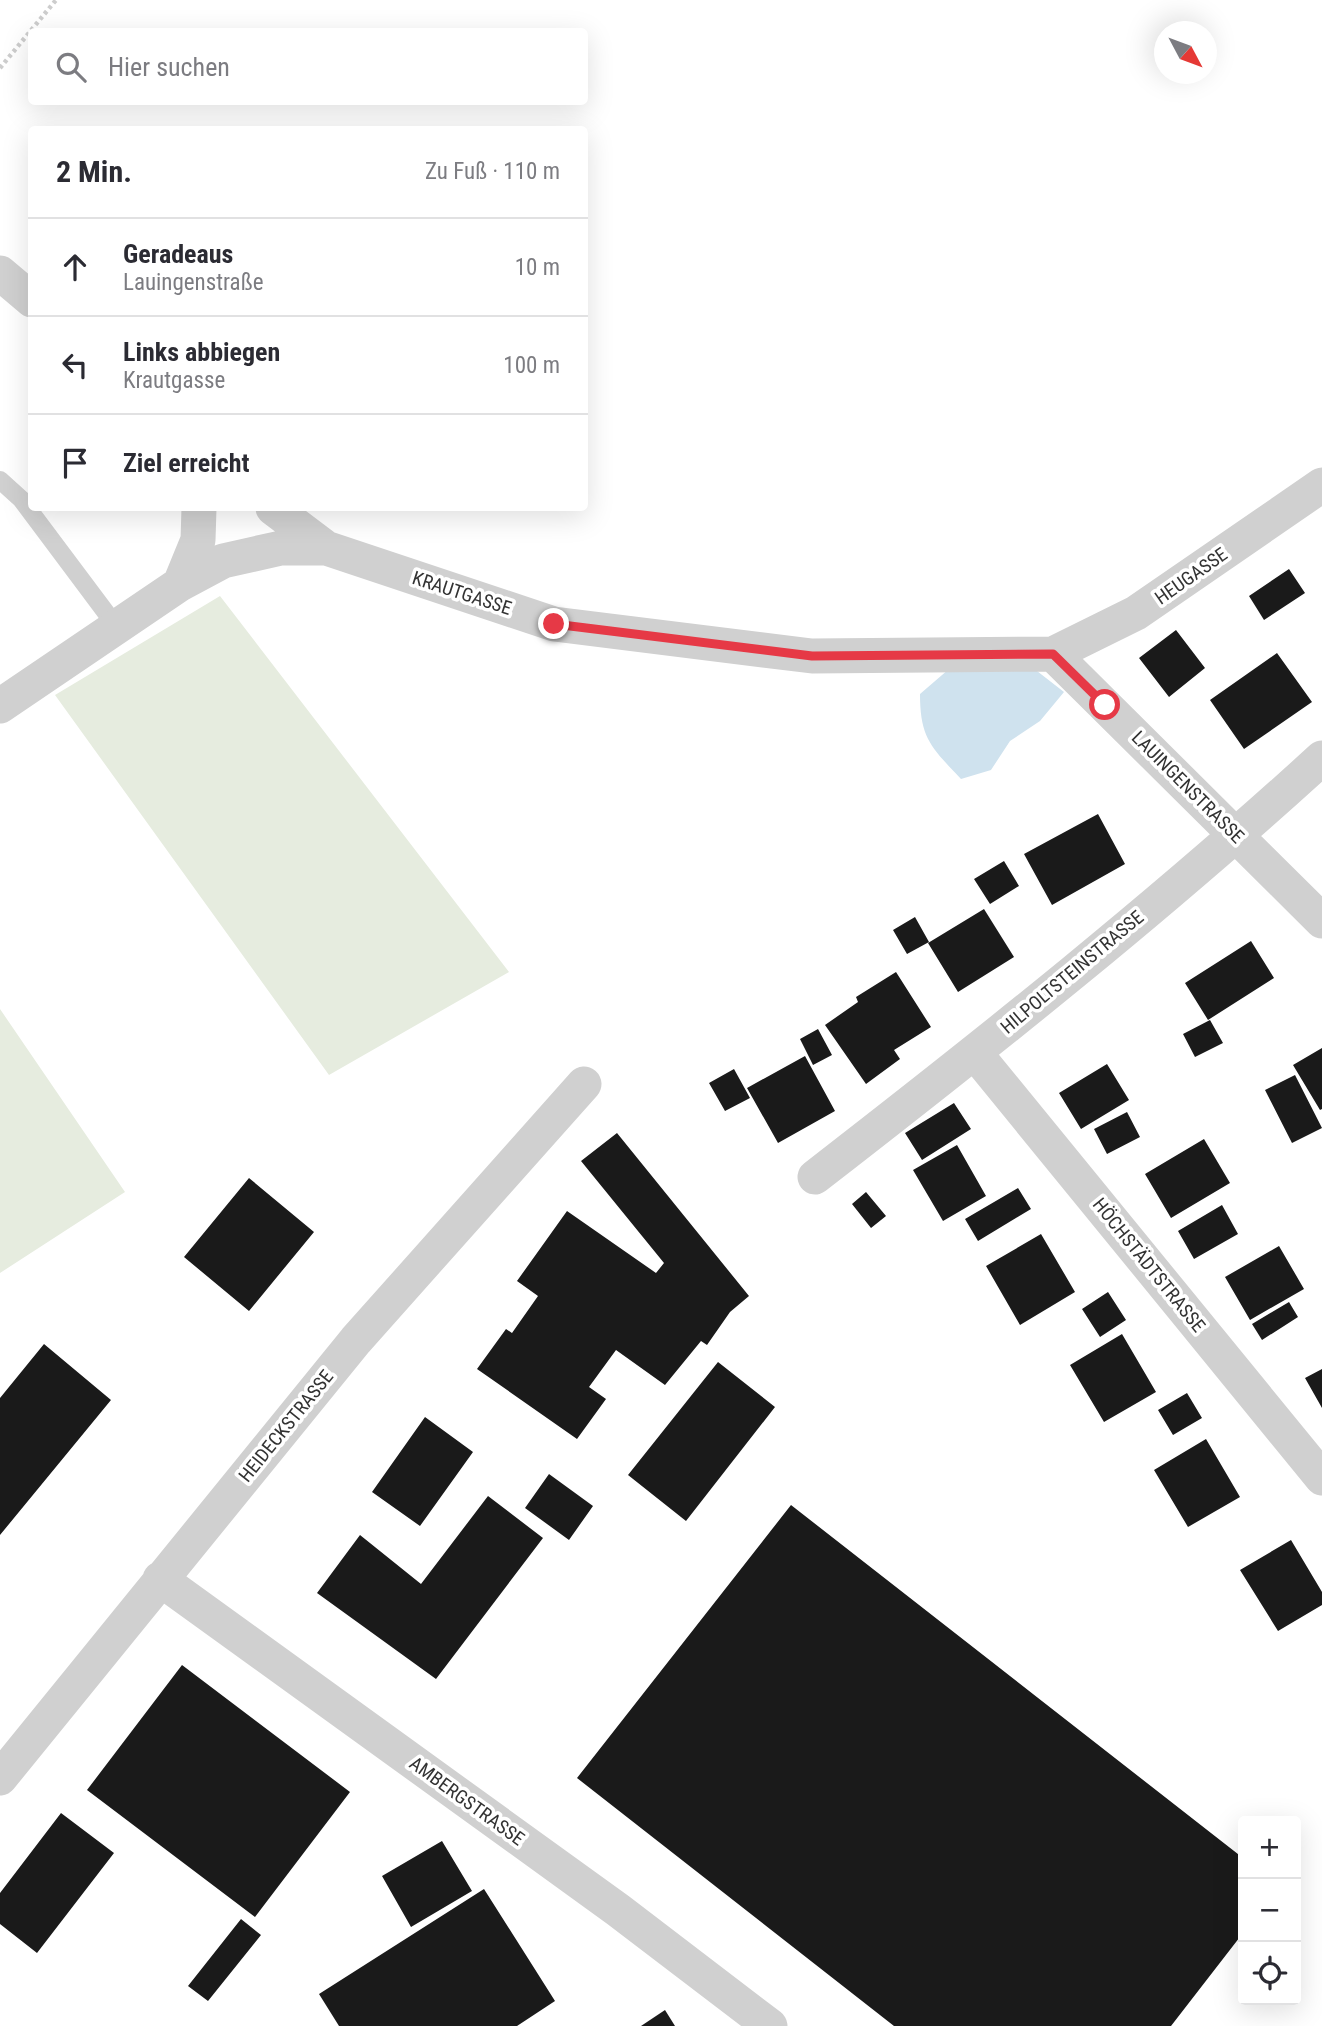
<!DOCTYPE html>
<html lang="de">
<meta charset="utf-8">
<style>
body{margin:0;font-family:"Roboto Condensed",sans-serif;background:#f2f2f3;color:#2b2b33}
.controls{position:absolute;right:21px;bottom:21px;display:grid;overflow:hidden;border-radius:7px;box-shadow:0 7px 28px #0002}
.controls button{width:63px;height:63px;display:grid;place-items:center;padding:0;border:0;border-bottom:2px solid #e1e1e2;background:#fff;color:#2b2b33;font:35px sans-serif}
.compass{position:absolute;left:1154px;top:21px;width:63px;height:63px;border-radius:50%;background:#fff;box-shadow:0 7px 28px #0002;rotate:131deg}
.stop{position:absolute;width:21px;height:21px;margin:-16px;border:5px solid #e63946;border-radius:50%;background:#fff}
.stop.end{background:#e63946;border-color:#fff;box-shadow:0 2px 7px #0008}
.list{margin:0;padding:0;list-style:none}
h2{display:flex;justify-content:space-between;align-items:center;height:91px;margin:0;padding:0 28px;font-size:30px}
h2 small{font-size:23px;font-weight:400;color:#7c7c81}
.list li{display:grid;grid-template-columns:46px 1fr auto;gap:21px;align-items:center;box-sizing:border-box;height:98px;padding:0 28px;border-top:2px solid #e1e1e2}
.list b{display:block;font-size:26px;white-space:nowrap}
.list p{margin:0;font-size:23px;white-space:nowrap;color:#7c7c81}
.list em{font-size:23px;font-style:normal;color:#7c7c81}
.icon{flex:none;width:38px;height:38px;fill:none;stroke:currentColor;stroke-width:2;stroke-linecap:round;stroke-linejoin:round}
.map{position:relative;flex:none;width:1322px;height:2026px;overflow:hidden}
.search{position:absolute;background:#fff;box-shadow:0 7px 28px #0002;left:28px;top:28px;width:560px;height:77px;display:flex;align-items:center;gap:18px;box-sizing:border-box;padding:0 24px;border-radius:7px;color:#7c7c81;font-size:26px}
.panel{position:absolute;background:#fff;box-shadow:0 7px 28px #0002;left:28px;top:126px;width:560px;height:385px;border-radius:7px}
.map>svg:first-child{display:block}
</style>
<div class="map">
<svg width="1322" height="2026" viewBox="0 0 1322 2026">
<rect width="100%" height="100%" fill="#fff"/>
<path fill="#e6ecdf" d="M220,596L509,972L329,1075L55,695Z
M0,1009L125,1192L0,1273Z"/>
<path fill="#cfe2ee" d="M949,669L1037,671L1064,692L1040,721L1010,741L991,770L961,779C931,747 920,738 920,694Z"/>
<path fill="#1a1a1a" d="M1289,569L1305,593L1264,620L1249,596Z
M1176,630L1205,668L1169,697L1139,658Z
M1277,653L1312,702L1244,749L1210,700Z
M1098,814L1125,864L1052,905L1024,854Z
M1004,861L1019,886L990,904L974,879Z
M984,909L1014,957L958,992L928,943Z
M915,917L929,942L907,954L893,930Z
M1251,941L1274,978L1208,1020L1185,983Z
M896,972L931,1027L894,1050L900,1059L866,1084L825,1025L858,1002L856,997Z
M1210,1020L1223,1043L1195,1057L1183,1034Z
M818,1029L832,1055L813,1065L800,1039Z
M1322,1048V1109L1320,1110L1293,1065Z
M805,1056L835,1111L778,1143L747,1088Z
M1107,1064L1129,1100L1081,1129L1059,1093Z
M734,1069L750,1098L725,1111L709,1083Z
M1295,1075L1322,1128L1292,1143L1265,1090Z
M954,1103L971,1129L922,1160L905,1133Z
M1127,1112L1140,1137L1107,1154L1094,1129Z
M617,1133L749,1296L730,1312L707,1345L701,1341L665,1385L616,1350L589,1387L606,1399L577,1439L477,1369L506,1329L512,1333L538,1296L517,1281L567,1211L656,1273L664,1263L581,1161Z
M1204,1139L1230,1183L1171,1218L1145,1174Z
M957,1145L986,1196L943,1221L913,1170Z
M249,1178L314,1232L249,1311L184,1257Z
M1018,1188L1031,1209L978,1241L965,1219Z
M866,1192L886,1216L871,1228L852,1204Z
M1222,1205L1238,1234L1194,1259L1178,1231Z
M1041,1234L1075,1292L1020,1325L986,1266Z
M1279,1246L1304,1289L1250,1320L1225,1277Z
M1108,1292L1126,1320L1100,1337L1082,1309Z
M1289,1302L1298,1317L1262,1340L1252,1324Z
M1122,1334L1156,1392L1104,1422L1070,1365Z
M44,1344L111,1400L0,1535V1398Z
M718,1362L775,1407L686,1521L628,1475Z
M1322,1369V1408L1305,1378Z
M1187,1393L1202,1418L1173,1435L1158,1410Z
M425,1417L473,1452L420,1526L372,1492Z
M1206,1439L1240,1497L1188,1527L1154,1470Z
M549,1474L593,1506L569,1540L525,1508Z
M488,1496L543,1538L436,1679L317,1593L360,1535L421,1584Z
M791,1505L1243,1858V1933L1171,2026H894L577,1778Z
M1291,1540L1322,1592V1605L1278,1631L1240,1570Z
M182,1665L350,1792L255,1917L87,1790Z
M61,1813L114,1853L37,1953L0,1924V1893Z
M442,1841L472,1891L411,1927L382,1876Z
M484,1889L555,2001L517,2026H339L319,1994Z
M241,1919L261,1935L208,2001L188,1986Z
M665,2010L675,2026H641Z"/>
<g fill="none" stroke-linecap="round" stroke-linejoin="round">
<path stroke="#cdcdcd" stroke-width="4.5" stroke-dasharray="3.5 3.5" stroke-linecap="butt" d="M0,68L56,0"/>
<path stroke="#d0d0d0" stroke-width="18" d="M0,480L21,499L116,626"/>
<path stroke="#d0d0d0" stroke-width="35" d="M0,273L32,300
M273,508L326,548
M180,584L198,540L199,508
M1053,654L1322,921
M0,706L180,584L223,561L281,548H326L554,624L812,656L1053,654L1136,613L1322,485
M975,1053L1322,1478
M815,1177C988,1043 1160,906 1322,758
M160,1579L618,1910L770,2026
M0,1778L356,1340L584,1084"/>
</g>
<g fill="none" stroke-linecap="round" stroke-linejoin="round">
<path stroke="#e63946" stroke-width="9" d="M554,624L812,656L1053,654L1105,705"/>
</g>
<g text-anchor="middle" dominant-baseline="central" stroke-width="7" stroke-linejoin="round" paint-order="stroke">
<g font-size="19" fill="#333" stroke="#fff">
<text transform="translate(1191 576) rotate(-35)">HEUGASSE</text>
<text transform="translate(462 593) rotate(18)">KRAUTGASSE</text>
<text transform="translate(1188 787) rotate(45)">LAUINGENSTRASSE</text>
<text transform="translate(1072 972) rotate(-40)">HILPOLTSTEINSTRASSE</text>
<text transform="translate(1149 1265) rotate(51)">HÖCHSTÄDTSTRASSE</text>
<text transform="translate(286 1426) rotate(-51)">HEIDECKSTRASSE</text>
<text transform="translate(467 1801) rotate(36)">AMBERGSTRASSE</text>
</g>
</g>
</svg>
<div class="controls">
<button>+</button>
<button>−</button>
<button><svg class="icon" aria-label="locate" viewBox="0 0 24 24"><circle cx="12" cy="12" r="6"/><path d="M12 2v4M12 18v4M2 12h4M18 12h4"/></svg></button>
</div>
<svg class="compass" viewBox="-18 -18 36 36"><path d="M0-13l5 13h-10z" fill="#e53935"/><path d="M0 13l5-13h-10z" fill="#7c7c81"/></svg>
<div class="stop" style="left:1105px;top:705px"></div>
<div class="stop end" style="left:554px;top:624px"></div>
<div class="search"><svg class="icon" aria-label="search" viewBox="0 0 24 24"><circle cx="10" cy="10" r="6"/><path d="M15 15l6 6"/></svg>Hier suchen</div>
<section class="panel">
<h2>2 Min.<small>Zu Fuß · 110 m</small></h2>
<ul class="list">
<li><svg class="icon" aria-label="ahead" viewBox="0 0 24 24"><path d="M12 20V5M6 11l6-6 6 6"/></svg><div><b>Geradeaus</b><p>Lauingenstraße</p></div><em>10 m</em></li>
<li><svg class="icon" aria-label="left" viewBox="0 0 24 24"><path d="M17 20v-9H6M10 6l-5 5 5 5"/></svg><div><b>Links abbiegen</b><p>Krautgasse</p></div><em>100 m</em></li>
<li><svg class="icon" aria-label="arrive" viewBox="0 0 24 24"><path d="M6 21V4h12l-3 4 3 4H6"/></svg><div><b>Ziel erreicht</b></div></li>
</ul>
</section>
</div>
